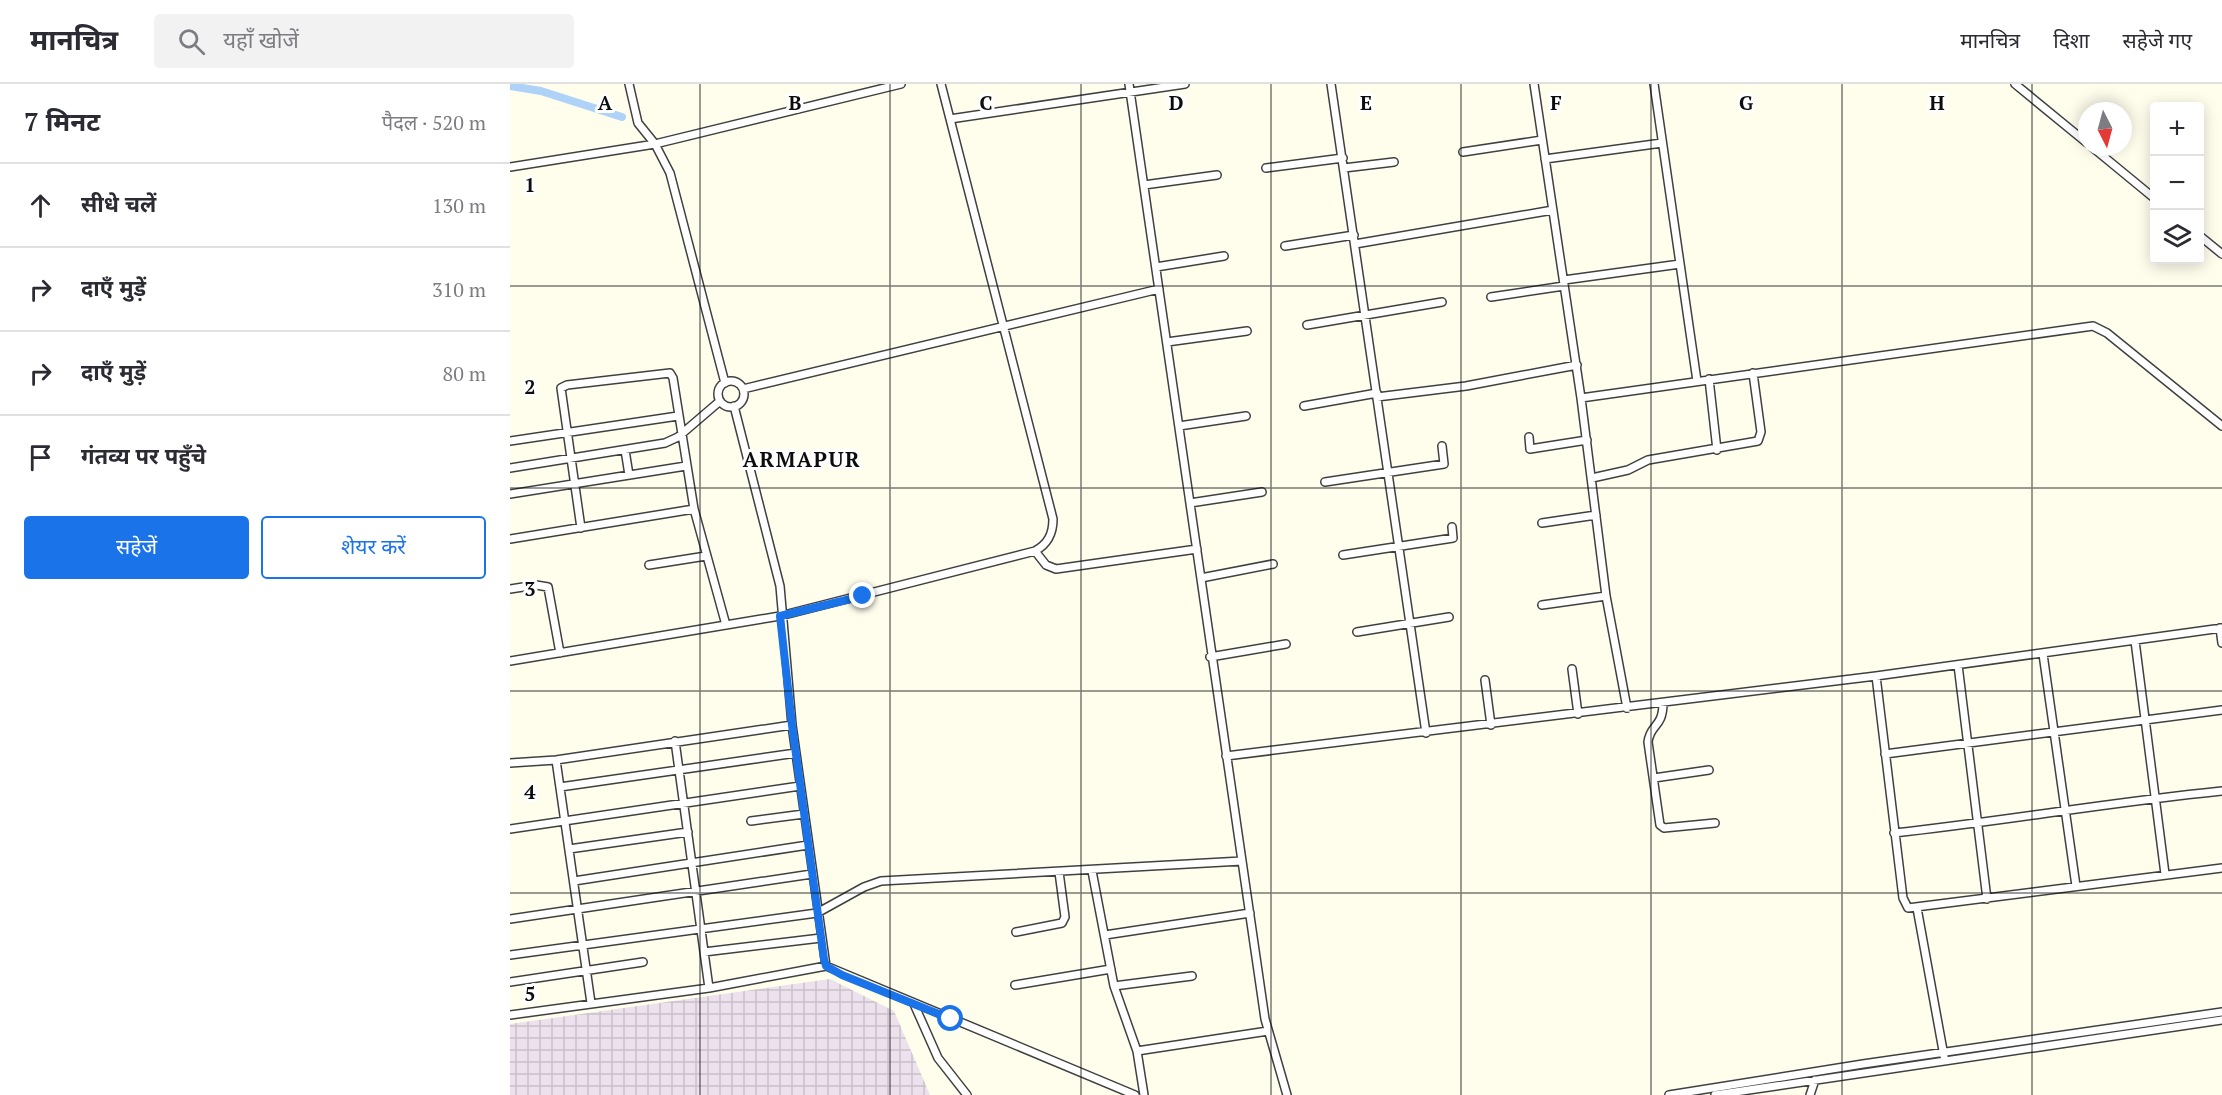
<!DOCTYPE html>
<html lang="hi">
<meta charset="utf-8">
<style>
body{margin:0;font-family:"PT Serif","Noto Sans Devanagari",serif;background:#f2f2f3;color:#2b2b33}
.controls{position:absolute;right:18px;top:18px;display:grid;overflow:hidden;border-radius:6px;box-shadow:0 3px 15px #0003}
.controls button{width:54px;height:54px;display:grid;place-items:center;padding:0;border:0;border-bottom:2px solid #e1e1e2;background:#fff;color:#2b2b33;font:30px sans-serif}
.compass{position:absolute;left:1568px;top:18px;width:54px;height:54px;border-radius:50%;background:#fff;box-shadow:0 3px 15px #0003;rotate:174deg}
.stop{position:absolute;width:18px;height:18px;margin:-14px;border:4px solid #1a73e8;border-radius:50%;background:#fff}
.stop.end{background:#1a73e8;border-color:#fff;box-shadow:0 2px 6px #0008}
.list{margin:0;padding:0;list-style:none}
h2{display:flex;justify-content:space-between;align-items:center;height:78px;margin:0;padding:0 24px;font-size:26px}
h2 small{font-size:20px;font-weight:400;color:#7c7c81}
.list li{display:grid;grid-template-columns:39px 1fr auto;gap:18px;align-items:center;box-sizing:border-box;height:84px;padding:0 24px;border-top:2px solid #e1e1e2}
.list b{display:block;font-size:22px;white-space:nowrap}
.list em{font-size:20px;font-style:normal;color:#7c7c81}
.actions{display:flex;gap:12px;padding:18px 24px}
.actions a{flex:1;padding:14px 0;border:2px solid #1a73e8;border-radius:6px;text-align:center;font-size:21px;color:#1a73e8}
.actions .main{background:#1a73e8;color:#fff}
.icon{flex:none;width:33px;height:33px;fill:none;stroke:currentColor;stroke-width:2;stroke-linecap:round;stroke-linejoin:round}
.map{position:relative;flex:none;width:1712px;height:1011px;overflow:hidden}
header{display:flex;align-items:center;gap:36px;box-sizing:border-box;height:84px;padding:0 30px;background:#fff;border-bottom:2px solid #e1e1e2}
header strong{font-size:28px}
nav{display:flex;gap:33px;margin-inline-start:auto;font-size:21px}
.search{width:420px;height:54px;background:#f2f2f3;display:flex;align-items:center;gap:15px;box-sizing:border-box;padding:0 21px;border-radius:6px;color:#7c7c81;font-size:22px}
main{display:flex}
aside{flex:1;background:#fff}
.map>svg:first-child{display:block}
</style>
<header>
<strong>मानचित्र</strong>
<div class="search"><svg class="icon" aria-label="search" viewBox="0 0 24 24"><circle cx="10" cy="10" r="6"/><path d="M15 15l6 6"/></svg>यहाँ खोजें</div>
<nav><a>मानचित्र</a><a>दिशा</a><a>सहेजे गए</a></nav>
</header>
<main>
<aside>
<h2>7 मिनट<small>पैदल · 520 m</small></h2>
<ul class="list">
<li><svg class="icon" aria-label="ahead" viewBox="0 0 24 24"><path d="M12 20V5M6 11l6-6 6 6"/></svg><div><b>सीधे चलें</b></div><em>130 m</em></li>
<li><svg class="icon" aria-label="right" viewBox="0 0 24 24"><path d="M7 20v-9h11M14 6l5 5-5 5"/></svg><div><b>दाएँ मुड़ें</b></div><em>310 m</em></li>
<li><svg class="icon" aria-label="right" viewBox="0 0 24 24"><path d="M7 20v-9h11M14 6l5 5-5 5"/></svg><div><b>दाएँ मुड़ें</b></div><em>80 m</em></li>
<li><svg class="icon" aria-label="arrive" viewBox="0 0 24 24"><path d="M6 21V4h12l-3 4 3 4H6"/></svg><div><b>गंतव्य पर पहुँचे</b></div></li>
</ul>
<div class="actions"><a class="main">सहेजें</a><a>शेयर करें</a></div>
</aside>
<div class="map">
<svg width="1712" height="1011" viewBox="0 0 1712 1011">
<defs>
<pattern id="industrial-grid" width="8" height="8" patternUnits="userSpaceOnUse" patternTransform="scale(1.5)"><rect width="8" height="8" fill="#ece1ec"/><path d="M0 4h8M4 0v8" fill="none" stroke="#c9c0c9"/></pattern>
</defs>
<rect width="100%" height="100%" fill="#fffeed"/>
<path fill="url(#industrial-grid)" d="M320,895L384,927L420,1011H0V940Z"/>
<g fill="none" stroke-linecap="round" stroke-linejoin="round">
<path stroke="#afd2f8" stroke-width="8" d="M0,2L31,7L112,33"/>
<g stroke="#404040" stroke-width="10">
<path id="street" d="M119,0L128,39L145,60L160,89L215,299
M619,0L755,935L777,1011
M821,0L916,649
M1024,0L1071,314L1096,512L1117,624
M1144,0L1187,297
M1505,0L1577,59
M440,35L675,0
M1582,63L1644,114
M953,68L1032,56
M1035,75L1152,59
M0,83L145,60L391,0
M756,84L833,74
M834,84L884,78
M634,101L707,91
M1690,152L1712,170
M845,160L1043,126
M775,162L844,151
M646,183L714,172
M1054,196L1170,180
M981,213L1054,202
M797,241L932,218
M657,258L737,247
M1199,295L1207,366
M208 310a13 13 0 1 1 26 0a13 13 0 1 1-26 0Z
M233,305L649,205
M867,313L956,302L1067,281
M1071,314L1583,242L1597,249L1712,342
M224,322L270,502L282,641L316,882
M794,322L867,309
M669,342L736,332
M1019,353L1020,365L1077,356
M0,357L168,332
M115,366L119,391
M0,384L155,359L168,353L210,317
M1082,394L1118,386L1138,376L1248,357L1251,348L1243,289
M815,398L934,380L932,362
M0,410L176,382
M680,419L752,408
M1032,439L1086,431
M71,444L51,304L57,301L160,289L163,294L184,425L216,541
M0,455L184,425
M525,467L536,481L546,485L687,465
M833,471L943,454L942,443
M139,481L196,472
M691,494L763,480
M0,505L26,501L38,503L50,569
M1032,521L1096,512
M1710,544L1712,559
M847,548L939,533
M1625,557L1655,790
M1533,570L1566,802
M700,573L776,560
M0,577L270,532L525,467C538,460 543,450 543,435L431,0
M1448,581L1477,815
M1062,585L1068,630
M1366,592L1393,814L1398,824L1712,784
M975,596L981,641
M1153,619C1153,644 1140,640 1138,658L1150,741L1154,744L1205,739
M165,657L199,904
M1375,670L1712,626
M716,672L1366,592L1712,544
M46,676L81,919
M0,679L46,676L282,641
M1144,694L1199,686
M50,703L286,669
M241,737L294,730
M0,745L290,702
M1384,749C1494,737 1602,718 1712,707
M59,765L178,748
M582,787L604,902L627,967L634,1011
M64,797L298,761
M1407,824L1434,972
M0,835L302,790
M506,848L552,839L555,833L549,788
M595,851L740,829
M194,868L311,854
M0,871L307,829L354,803L371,797L732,777
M0,898L133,878
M505,901L601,885
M604,902L682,892
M404,920L428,974L457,1011
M0,931L199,904L316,882L625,1011
M627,967L758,947
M1159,1011L1353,980L1712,928
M1205,1011L1712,936
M1300,1011L1305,996"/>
</g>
<use href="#street" stroke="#fff" stroke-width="7"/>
</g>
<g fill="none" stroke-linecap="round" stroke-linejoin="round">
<path stroke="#1a73e8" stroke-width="8" d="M353,512L270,532L282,641L314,875L316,882L332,891L441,935"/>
</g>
<path fill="none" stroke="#0d0d0d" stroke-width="1.5" stroke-opacity="0.55" d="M190,0V1011M380,0V1011M571,0V1011M761,0V1011M951,0V1011M1141,0V1011M1332,0V1011M1522,0V1011M0,202H1712M0,404H1712M0,607H1712M0,809H1712"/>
<g text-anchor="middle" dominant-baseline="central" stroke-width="6" stroke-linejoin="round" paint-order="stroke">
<g font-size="21" font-weight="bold" letter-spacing="1.5" fill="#0d0d0d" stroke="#fff">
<text x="292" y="375">ARMAPUR</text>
</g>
</g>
<g font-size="20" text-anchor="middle" font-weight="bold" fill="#0d0d0d" stroke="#fff" stroke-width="6" stroke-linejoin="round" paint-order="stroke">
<text x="95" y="26">A</text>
<text x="285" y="26">B</text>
<text x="476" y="26">C</text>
<text x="666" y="26">D</text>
<text x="856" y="26">E</text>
<text x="1046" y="26">F</text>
<text x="1236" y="26">G</text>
<text x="1427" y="26">H</text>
<text x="20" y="108">1</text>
<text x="20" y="310">2</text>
<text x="20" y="512">3</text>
<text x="20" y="715">4</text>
<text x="20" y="917">5</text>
</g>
</svg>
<div class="controls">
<button>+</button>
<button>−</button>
<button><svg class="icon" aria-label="layers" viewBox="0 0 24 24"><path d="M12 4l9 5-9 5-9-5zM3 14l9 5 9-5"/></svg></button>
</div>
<svg class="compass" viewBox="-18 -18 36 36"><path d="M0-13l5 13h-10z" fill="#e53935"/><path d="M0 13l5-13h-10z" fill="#7c7c81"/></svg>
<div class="stop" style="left:441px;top:935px"></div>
<div class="stop end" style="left:353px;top:512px"></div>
</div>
</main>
